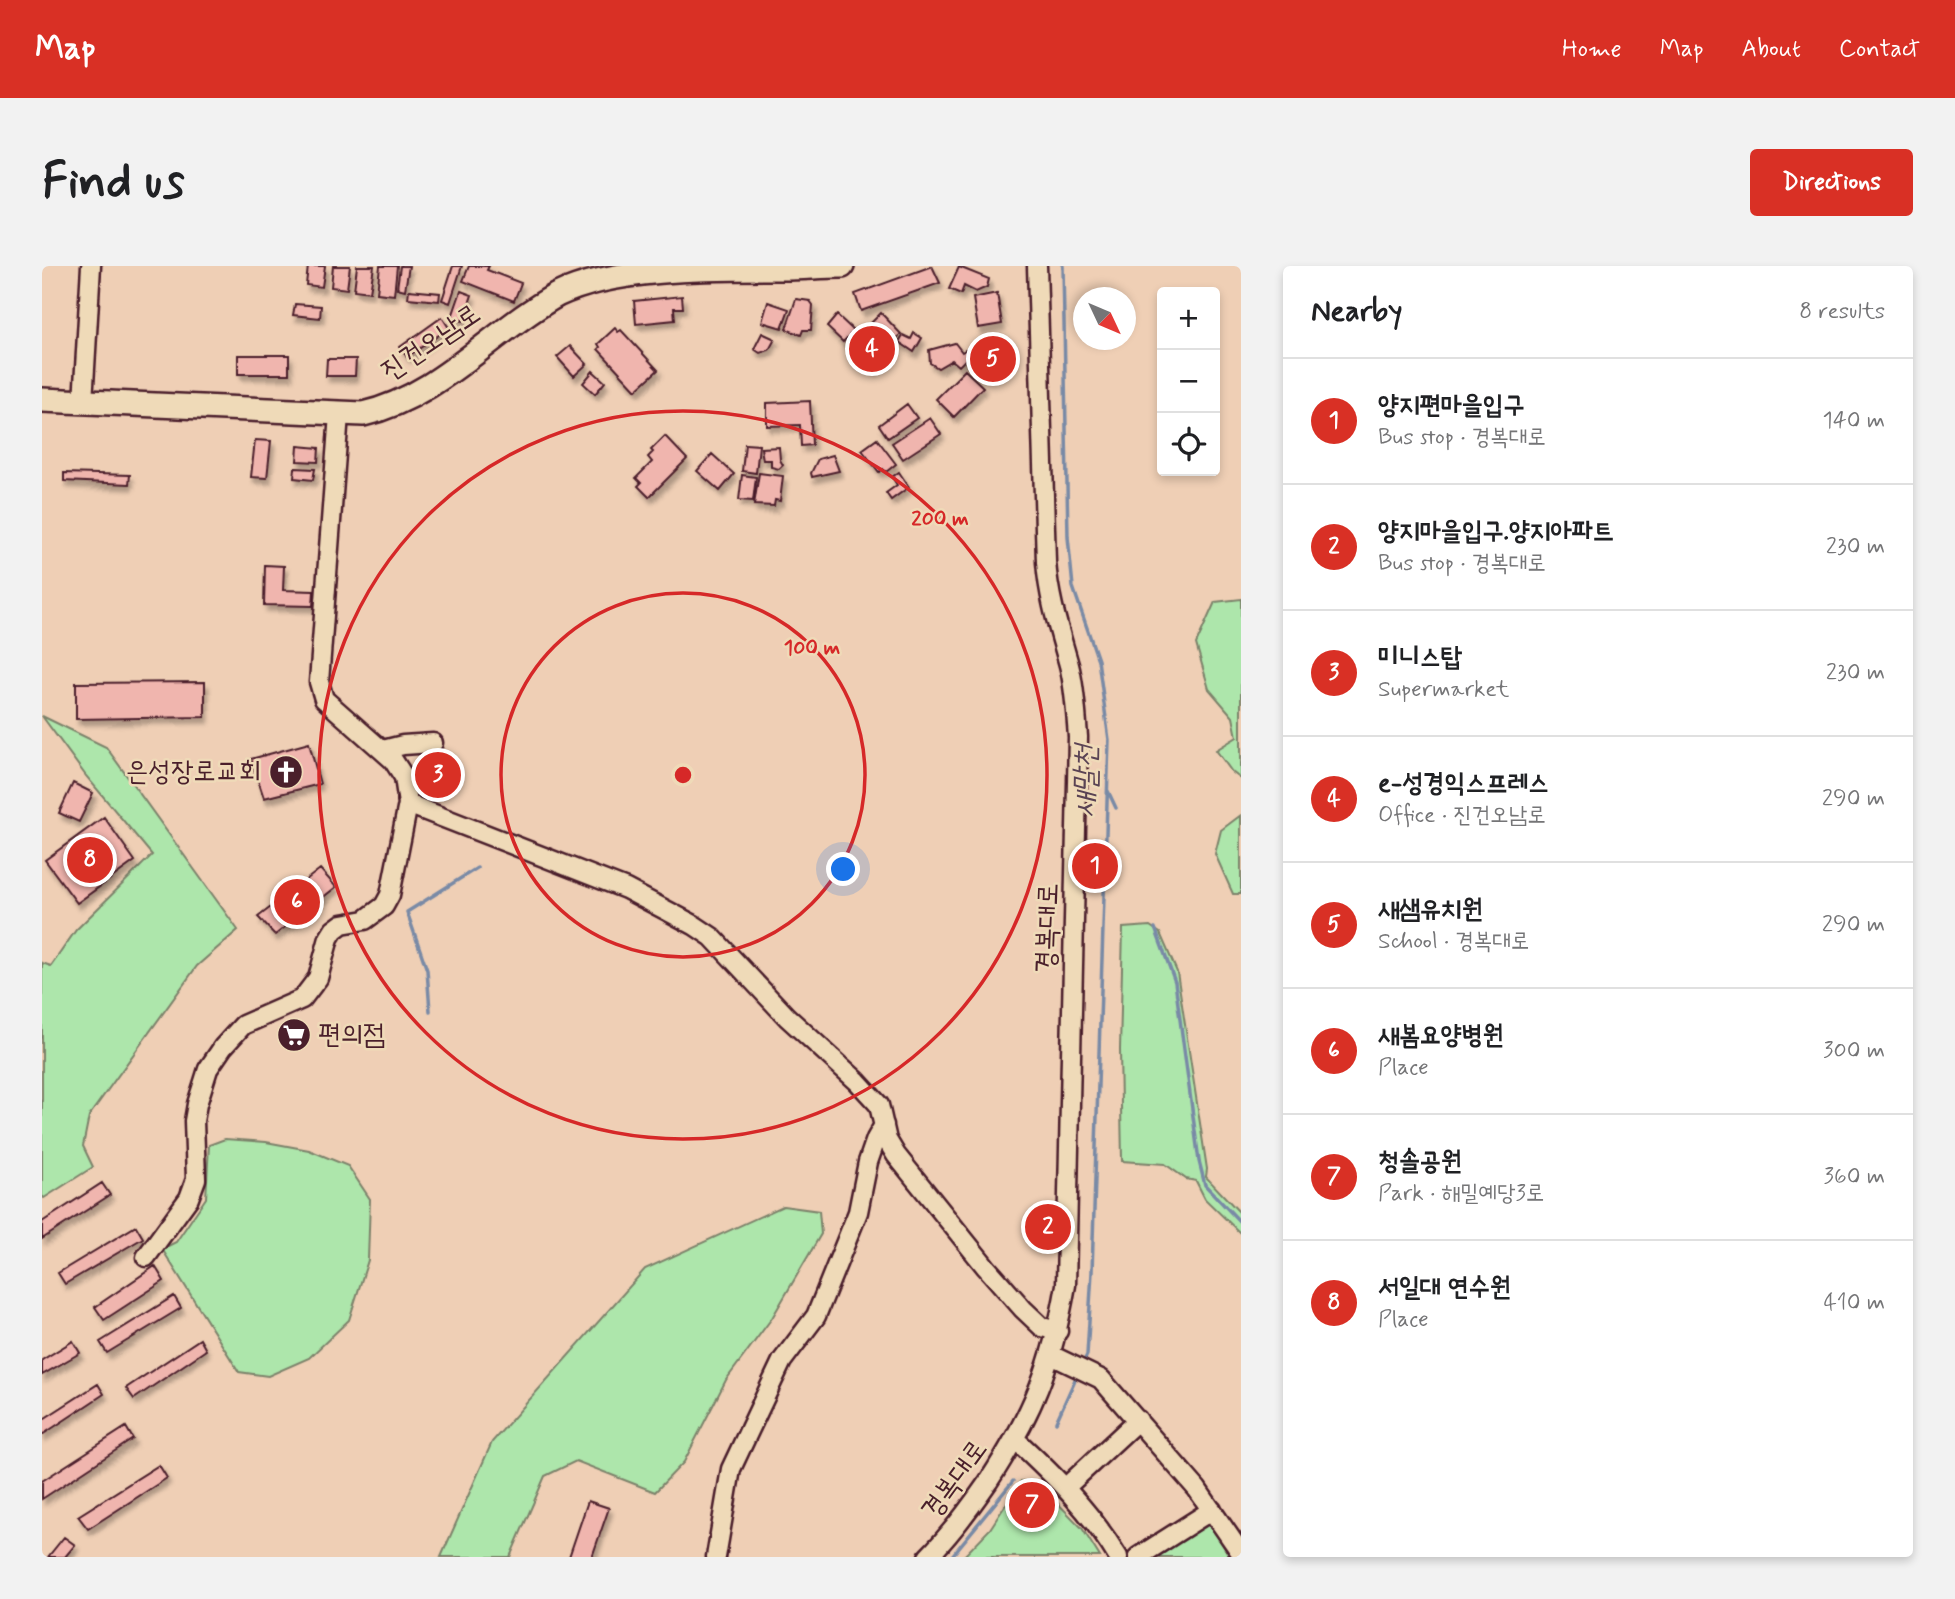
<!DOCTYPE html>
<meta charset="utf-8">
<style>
body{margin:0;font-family:Mynerve,"Poor Story",sans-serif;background:#f2f2f2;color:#202124}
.controls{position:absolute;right:21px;top:21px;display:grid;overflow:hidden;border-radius:7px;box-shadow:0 4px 10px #0003}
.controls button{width:63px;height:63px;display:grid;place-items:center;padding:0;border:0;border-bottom:2px solid #e0e0e0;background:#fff;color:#202124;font:35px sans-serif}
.compass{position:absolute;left:1031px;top:21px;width:63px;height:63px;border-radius:50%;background:#fff;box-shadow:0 4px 10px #0003;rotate:134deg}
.you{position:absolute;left:802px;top:604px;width:24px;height:24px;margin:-18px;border:5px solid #fff;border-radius:50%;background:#1a73e8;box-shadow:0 0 0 10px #1a73e833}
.badge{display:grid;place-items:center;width:46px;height:46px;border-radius:50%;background:#d93025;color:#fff;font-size:23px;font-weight:700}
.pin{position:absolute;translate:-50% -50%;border:4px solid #fff;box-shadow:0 2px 7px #0006}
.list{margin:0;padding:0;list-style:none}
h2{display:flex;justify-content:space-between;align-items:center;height:91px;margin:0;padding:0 28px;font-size:30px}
h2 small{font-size:23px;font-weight:400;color:#757577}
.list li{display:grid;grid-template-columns:46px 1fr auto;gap:21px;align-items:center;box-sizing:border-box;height:126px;padding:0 28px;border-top:2px solid #e0e0e0}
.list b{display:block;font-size:26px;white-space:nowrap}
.list p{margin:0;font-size:23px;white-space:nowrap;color:#757577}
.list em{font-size:23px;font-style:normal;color:#757577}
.icon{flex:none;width:38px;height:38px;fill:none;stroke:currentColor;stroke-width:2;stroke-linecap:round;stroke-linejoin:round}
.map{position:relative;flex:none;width:1199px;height:1291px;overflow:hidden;border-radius:7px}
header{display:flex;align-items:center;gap:42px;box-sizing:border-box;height:98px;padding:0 35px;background:#d93025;color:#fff}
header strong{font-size:33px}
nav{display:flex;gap:38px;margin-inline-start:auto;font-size:24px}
.intro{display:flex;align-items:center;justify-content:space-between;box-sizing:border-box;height:168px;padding:0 42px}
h1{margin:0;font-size:49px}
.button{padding:18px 32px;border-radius:7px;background:#d93025;color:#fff;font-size:24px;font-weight:700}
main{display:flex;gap:42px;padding:0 42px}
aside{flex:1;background:#fff;border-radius:7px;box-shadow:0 4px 10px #0003}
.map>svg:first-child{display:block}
</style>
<header>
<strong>Map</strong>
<nav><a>Home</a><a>Map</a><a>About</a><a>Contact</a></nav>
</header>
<div class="intro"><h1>Find us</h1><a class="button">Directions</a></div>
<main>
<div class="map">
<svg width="1199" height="1291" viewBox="0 0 1199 1291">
<defs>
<filter id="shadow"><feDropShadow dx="3" dy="5.5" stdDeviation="2" flood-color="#0004"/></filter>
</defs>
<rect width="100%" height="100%" fill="#efcfb5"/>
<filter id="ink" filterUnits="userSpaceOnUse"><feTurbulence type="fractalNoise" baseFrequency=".0143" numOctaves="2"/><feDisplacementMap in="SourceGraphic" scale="14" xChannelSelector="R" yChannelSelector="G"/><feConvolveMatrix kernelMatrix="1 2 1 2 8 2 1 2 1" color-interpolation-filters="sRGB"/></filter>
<g filter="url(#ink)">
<path fill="#ade6ab" stroke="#7c826b" stroke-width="2" d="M1199,333V513L1190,506L1174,484L1195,471L1191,451L1167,423L1154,378L1173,336Z
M0,450L64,481L196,664L155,700L47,850L41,880L51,901L2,932L0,930V697L9,700L34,664L110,589L44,510Z
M1199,549V628H1191L1173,588L1179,564Z
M1108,660L1118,667L1135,706L1165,903L1164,911L1199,948V968L1163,933L1154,915L1144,913L1123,898L1080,895L1078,784L1081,662Z
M183,873L224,876L267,884L306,900L328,933L326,994L307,1054L267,1092L226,1110L197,1106L120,983L134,976L164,932L167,879Z
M741,940L777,945L779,968L730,1052L684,1114L642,1196L613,1226L534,1195L503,1210L468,1291H399L450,1176L603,1003Z
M979,1215L996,1217L1040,1262L1058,1291H921L948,1263Z
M1166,1254L1188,1291H1110Z"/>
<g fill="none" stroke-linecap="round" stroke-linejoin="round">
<path stroke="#798aa6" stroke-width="3.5" d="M1021,0L1026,271L1031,321L1056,394L1067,474L1050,1006L1045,1089L1041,1097
M1066,525L1074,542
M1113,662L1133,716L1157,895L1163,919L1199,957
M388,745L385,704L365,646L435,602
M1014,1156L1036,1107
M909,1291L971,1215"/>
</g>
<path fill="#f0b5ae" stroke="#4a1f2b" stroke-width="2" filter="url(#shadow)" d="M266,0H283L280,21L264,19Z
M291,0H308L305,23L289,21Z
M315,0H332L328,26L312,24Z
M338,0H355L352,29L335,27Z
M358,0H367L363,24L355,22Z
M411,0H420L408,37L400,34Z
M427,0H447L445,4L479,17L472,35L421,15Z
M890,0L898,17L819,45L813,28Z
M917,1L947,13L945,21L934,26L922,20L919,28L907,23Z
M367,24L398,27L397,35L366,32Z
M419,25L430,29L421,55L410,51Z
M955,27L960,58L936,62L931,32Z
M640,30L641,42H632L633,54L594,58L592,35Z
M754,33L768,35L771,39L769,64H761L759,69L744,63Z
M726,36L747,43L740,62L720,56Z
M253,38L279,40L278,52L251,49Z
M839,47L859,68L849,77L829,57Z
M795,49L812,65L801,76L785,61Z
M400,51L407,62L365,91L358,81Z
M573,62L576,66L579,64L616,104L594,124L556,83L558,81L556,78Z
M720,67L733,73L727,84L718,87L712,83Z
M872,67L880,72L872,86L857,76L861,69L869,73Z
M825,77L841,92L831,103L815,88Z
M913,77L920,86L923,84L928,89L917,100L910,94L896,102L888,97L887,84Z
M528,80L545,98L532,110L515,91Z
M196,89H247V108H196Z
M285,93H314L313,110H284Z
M923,104L941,121L912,151L894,133Z
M551,105L563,116L553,128L541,117Z
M768,135L770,179L759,180L758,159L725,160V137Z
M865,138L875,152L846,172L837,159Z
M888,152L899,168L861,193L850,177Z
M623,170L645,193L607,231L596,220L599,217L594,212L610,196L606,191L611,186L609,184Z
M835,173L854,198L844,206L841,203L837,206L820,184Z
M213,174L229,175L225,212L209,211Z
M703,178L717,179L714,207L700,205Z
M256,180L277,182L276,196L255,195Z
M737,181L738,194L741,199L737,203L729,201V194H721L719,182Z
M670,188L692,208L678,225L655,205Z
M791,189L797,205L770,211L769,207L776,193Z
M253,202L273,203L271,214L252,212Z
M857,206L867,221L849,234L844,227L855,219L850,211Z
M22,207L88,209L87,218L22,215Z
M717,207L741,210L738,235L733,234L732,240L712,239Z
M700,209L714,211L711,235L697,234Z
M223,299L242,300L241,324L272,325L271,340L222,339Z
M163,416V451L34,453V417Z
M267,477L278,518L222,532L209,493Z
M31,517L51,527L37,556L17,547Z
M62,551L93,595L35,637L3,594Z
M278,603L294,621L233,669L216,651Z
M60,917L68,929L0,973V956Z
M94,960L101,972L23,1018L16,1007Z
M113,1000L122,1015L62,1054L53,1041Z
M132,1030L139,1042L65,1087L58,1076Z
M158,1073L164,1084L92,1133L84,1122Z
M31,1075L38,1087L0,1109V1094Z
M56,1118L62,1128L0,1169V1154Z
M84,1161L91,1173L0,1233V1215Z
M117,1199L125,1212L46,1263L36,1250Z
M546,1235L567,1242L550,1291H527Z
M22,1271L33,1279L23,1291H6Z"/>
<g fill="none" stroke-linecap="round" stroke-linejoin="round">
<g stroke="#4a1f2b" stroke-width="23">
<path id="minor" d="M41,136L49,0
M341,484L361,479L391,477
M366,538L584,623L652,659L670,671L745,751L815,815L837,839L845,874L854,889L944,1001L981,1043L1000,1061L1016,1065
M104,991L147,932L154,913L152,855L155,838L166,803L181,781L201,759L260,733L276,712L287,672L292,664L300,658L323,654L342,640L348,629L366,538L362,511L351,494L282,433L277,416L297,148
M1009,1089L1059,1113L1065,1120L1155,1223L1199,1287
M974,1174C1012,1209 1049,1246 1076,1291
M1023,1222L1096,1154
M674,1291L689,1203L740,1095L774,1050L816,946L826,896L834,873L842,859
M886,1291C909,1268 928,1242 946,1216C991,1147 1010,1100 1024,1019L1036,471C1034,447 1033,422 1027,399C1017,363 1007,334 1004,296L995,0
M1096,1291L1170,1244"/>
</g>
<g stroke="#4a1f2b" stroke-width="28">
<path id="major" d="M0,134L321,148C396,131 449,66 515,29C574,0 675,2 741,2C761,2 780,0 800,0"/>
</g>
<use href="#minor" stroke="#efdab8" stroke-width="18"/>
<use href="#major" stroke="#efdab8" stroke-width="23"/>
</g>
</g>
<g fill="none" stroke="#d62828" stroke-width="3.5">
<circle cx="641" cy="509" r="182"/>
<circle cx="641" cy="509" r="364"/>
</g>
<defs>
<g id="church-disc" transform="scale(1.75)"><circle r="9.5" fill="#4a1f2b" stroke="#efdab8"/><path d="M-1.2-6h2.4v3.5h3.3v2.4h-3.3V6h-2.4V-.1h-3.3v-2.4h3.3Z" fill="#fff"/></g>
<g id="supermarket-disc" transform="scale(1.75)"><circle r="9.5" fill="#4a1f2b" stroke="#efdab8"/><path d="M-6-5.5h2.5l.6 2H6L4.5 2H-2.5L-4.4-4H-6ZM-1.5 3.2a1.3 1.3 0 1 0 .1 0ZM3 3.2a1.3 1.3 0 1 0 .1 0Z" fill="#fff"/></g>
</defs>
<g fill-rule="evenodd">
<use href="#church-disc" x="244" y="506"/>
<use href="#supermarket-disc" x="252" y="769"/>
</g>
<g text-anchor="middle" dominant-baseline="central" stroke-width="5" stroke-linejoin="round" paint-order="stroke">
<g font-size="28" fill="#4a1f2b" stroke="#efdab8">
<text transform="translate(389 77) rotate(-34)">진건오남로</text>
<text transform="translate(1006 662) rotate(-88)">경복대로</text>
<text transform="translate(913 1214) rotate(-54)">경복대로</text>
</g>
<g font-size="28" fill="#4a1f2b" stroke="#efdab8" text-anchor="end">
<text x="219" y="506">은성장로교회</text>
<text x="276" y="769" text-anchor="start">편의점</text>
</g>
<g font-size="30" font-style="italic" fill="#5a4354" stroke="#efdab8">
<text transform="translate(1044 515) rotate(-89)">새말천</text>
</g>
</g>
<circle cx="641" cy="509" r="10" fill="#d62828" stroke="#efdab8" stroke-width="3.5"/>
<g font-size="21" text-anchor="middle" font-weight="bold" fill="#d62828" stroke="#efdab8" stroke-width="5" stroke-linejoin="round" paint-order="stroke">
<text x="898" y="259">200 m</text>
<text x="770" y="388">100 m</text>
</g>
</svg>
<div class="controls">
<button>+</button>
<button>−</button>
<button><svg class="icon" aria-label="locate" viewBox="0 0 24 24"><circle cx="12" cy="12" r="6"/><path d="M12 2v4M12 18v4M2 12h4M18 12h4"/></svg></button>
</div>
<svg class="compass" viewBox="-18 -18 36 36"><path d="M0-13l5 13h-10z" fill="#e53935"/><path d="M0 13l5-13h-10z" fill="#757577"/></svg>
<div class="you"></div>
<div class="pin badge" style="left:1053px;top:600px">1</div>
<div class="pin badge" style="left:1006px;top:961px">2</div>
<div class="pin badge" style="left:396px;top:509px">3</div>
<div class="pin badge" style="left:830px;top:83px">4</div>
<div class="pin badge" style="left:951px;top:93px">5</div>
<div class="pin badge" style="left:255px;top:636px">6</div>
<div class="pin badge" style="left:990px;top:1239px">7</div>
<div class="pin badge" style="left:48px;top:594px">8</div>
</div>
<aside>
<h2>Nearby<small>8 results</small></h2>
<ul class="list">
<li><span class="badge">1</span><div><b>양지편마을입구</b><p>Bus stop · 경복대로</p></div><em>140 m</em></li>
<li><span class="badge">2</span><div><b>양지마을입구.양지아파트</b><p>Bus stop · 경복대로</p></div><em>230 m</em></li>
<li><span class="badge">3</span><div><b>미니스탑</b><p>Supermarket</p></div><em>230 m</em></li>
<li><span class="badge">4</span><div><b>e-성경익스프레스</b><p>Office · 진건오남로</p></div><em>290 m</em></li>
<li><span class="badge">5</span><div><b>새샘유치원</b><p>School · 경복대로</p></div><em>290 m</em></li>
<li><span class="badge">6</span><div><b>새봄요양병원</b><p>Place</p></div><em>300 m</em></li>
<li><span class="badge">7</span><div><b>청솔공원</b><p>Park · 해밀예당3로</p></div><em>360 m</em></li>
<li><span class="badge">8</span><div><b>서일대 연수원</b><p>Place</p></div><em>410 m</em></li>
</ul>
</aside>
</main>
